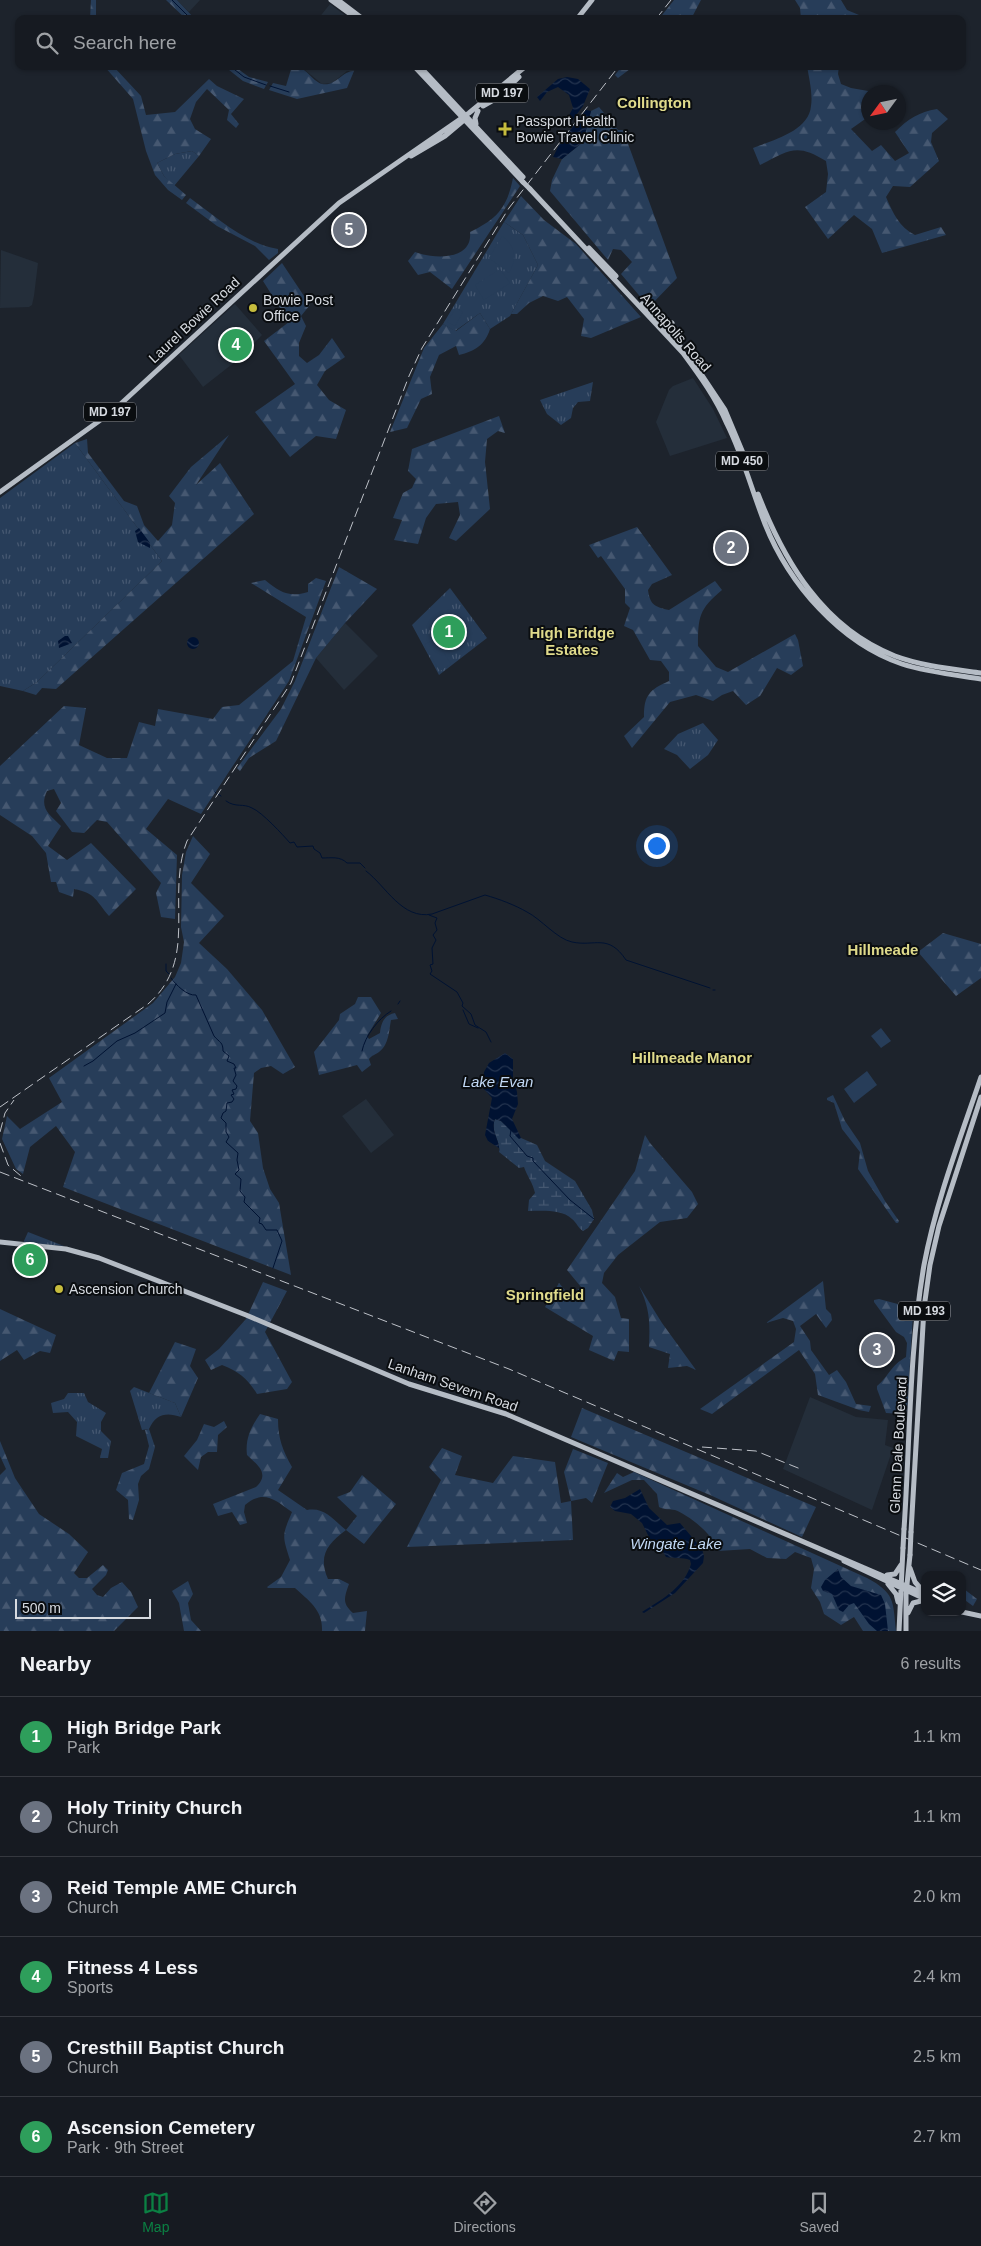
<!DOCTYPE html>
<meta charset="utf-8">
<style>
body{margin:0;font-family:Helvetica,sans-serif;background:#23272e;color:#f1f3f6}
.controls{position:absolute;right:15px;bottom:15px;display:grid;overflow:hidden;border-radius:10px;box-shadow:0 1px 4px #0004}
.controls button{width:45px;height:45px;display:grid;place-items:center;padding:0;border:0;border-bottom:1px solid #35383f;background:#161a21;color:#f1f3f6;font:25px sans-serif}
.compass{position:absolute;left:861px;top:85px;width:45px;height:45px;border-radius:50%;background:#161a21;box-shadow:0 1px 4px #0004;rotate:237deg}
.scale{position:absolute;left:15px;bottom:12px;width:136px;box-sizing:border-box;padding-left:5px;border:2px solid #d6dae0;border-top:0;font-size:14px;line-height:18px;white-space:nowrap;color:#d6dae0;-webkit-text-stroke:4px #0a0d10;paint-order:stroke}
.you{position:absolute;left:656px;top:845px;width:18px;height:18px;margin:-12px;border:4px solid #fff;border-radius:50%;background:#1a73e8;box-shadow:0 0 0 8px #1a73e833}
.badge{display:grid;place-items:center;width:32px;height:32px;border-radius:50%;background:#0b8043;color:#fff;font-size:16px;font-weight:700}
.pin{position:absolute;translate:-50% -50%;border:2px solid #fff;box-shadow:0 1px 5px #0006}
.list{margin:0;padding:0;list-style:none}
h2{display:flex;justify-content:space-between;align-items:center;height:65px;margin:0;padding:0 20px;font-size:21px}
h2 small{font-size:16px;font-weight:400;color:#9ea1a5}
.list li{display:grid;grid-template-columns:32px 1fr auto;gap:15px;align-items:center;box-sizing:border-box;height:80px;padding:0 20px;border-top:1px solid #35383f}
.list b{display:block;font-size:19px;white-space:nowrap}
.list p{margin:0;font-size:16px;white-space:nowrap;color:#9ea1a5}
.list em{font-size:16px;font-style:normal;color:#9ea1a5}
.icon{flex:none;width:28px;height:28px;fill:none;stroke:currentColor;stroke-width:2;stroke-linecap:round;stroke-linejoin:round}
.map{position:relative;flex:none;width:981px;height:1631px;overflow:hidden}
.search{position:absolute;background:#161a21;box-shadow:0 1px 4px #0004;left:15px;right:15px;top:15px;height:55px;display:flex;align-items:center;gap:12px;box-sizing:border-box;padding:0 18px;border-radius:10px;color:#9ea1a5;font-size:19px}
.sheet{height:545px;background:#161a21}
nav{display:flex;justify-content:space-around;align-items:center;box-sizing:border-box;height:70px;border-top:1px solid #35383f;background:#161a21;font-size:14px;color:#9ea1a5}
nav a{display:grid;justify-items:center;gap:2px}
nav .on{color:#0b8043}
.map>svg:first-child{display:block}
</style>
<div class="map">
<svg width="981" height="1631" viewBox="0 0 981 1631">
<defs>
<pattern id="grass-tufts" width="24" height="20" patternUnits="userSpaceOnUse" patternTransform="scale(1.25)"><rect width="24" height="20" fill="#273d59"/><path d="M3 7l-1-3M5 7V3M7 7l1-3M15 17l-1-3M17 17v-4M19 17l1-3" fill="none" stroke="#465871"/></pattern>
<pattern id="forest-firs" width="22" height="20" patternUnits="userSpaceOnUse" patternTransform="scale(1.25)"><rect width="22" height="20" fill="#273d59"/><path d="M5 1l3.5 6h-7zM16 11l3.5 6h-7z" fill="#465871"/></pattern>
<pattern id="wetland-marsh" width="20" height="14" patternUnits="userSpaceOnUse" patternTransform="scale(1.25)"><rect width="20" height="14" fill="#273d59"/><path d="M1 5h8M5 5V1M11 12h8M15 12V8" fill="none" stroke="#465871"/></pattern>
<pattern id="cemetery-stones" width="16" height="16" patternUnits="userSpaceOnUse" patternTransform="scale(1.25)"><rect width="16" height="16" fill="#273d59"/><path d="M2 7V4a2 2 0 0 1 4 0v3zM10 15v-3a2 2 0 0 1 4 0v3z" fill="#465871"/></pattern>
<pattern id="water-waves" width="16" height="10" patternUnits="userSpaceOnUse" patternTransform="scale(1.25)"><rect width="16" height="10" fill="#001232"/><path d="M0 5q4-4 8 0t8 0" fill="none" stroke="#24344f"/></pattern>
</defs>
<rect width="100%" height="100%" fill="#1d232c"/>
<path fill="#242e3a" d="M177,0H200L189,12Z
M330,4L350,19H318Z
M300,66H356L354,71H347L332,83L322,84Z
M1,250L38,263L34,296L32,305L29,307L0,308Z
M235,304L262,335L240,358L203,387L179,355Z
M693,378L713,409L727,438L670,456L656,422L669,390L673,386Z
M345,623L378,656L344,690L316,658Z
M366,1099L394,1135L371,1153L342,1116Z
M810,1397L856,1417L888,1420L885,1445L893,1448L872,1510L783,1469Z"/>
<path fill="url(#grass-tufts)" d="M192,151L199,156L174,186L164,176L157,163L175,154Z
M504,222L523,235L538,265L510,316L490,329L480,313L455,331L443,324Z
M593,382L590,401L578,402L573,408L571,418L561,425L547,414L540,400Z
M75,443L162,561L37,682L23,691L0,686V498Z
M450,588L487,638L439,675L412,625Z
M703,723L718,740L708,755L690,769L677,755L664,749L678,734Z
M28,1232L64,1246H65L23,1243Z
M134,1387L175,1403L181,1417C166,1412 156,1414 149,1429L142,1430L130,1391Z
M68,1393H84L88,1402L106,1413L101,1422V1431L111,1441L108,1458H100L102,1449L76,1436L77,1422L68,1412L53,1413L51,1403L64,1399Z"/>
<path fill="url(#forest-firs)" d="M91,0H96V19H90Z
M166,0H177L195,19H186Z
M674,0H701L691,19H659Z
M795,0H841L847,10L859,15L857,19H801L800,8Z
M104,66H113L141,96L146,115L175,112L209,79L217,86L244,99L231,114L239,124L236,128L227,120L229,110L207,89L196,102L190,119L195,129L211,139L199,156L192,151L175,154L157,163L164,176L186,195L182,200L168,190L155,175L146,151L133,99Z
M224,66H234L249,77L268,82L264,89L243,81Z
M292,66C307,66 310,80 322,84C335,87 342,71 354,71L347,88L297,99L269,90L273,83L286,86Z
M622,66H634L618,78L615,75Z
M807,66H839L838,74L841,84L851,88L868,91V117L851,129L872,151L881,145L895,161L909,153L895,132C908,119 919,112 937,109L948,119L932,133L931,142L939,161L910,187L893,186L886,197C893,213 899,227 915,235L941,227L946,235L882,253L872,229L854,215L828,239L805,207L826,192L828,174L826,161C796,142 788,151 760,165L753,148C773,140 809,131 811,106C813,94 809,78 807,66Z
M599,107L618,130H623L677,278L649,307L621,274L632,262L621,250L613,249L608,260L550,191L552,180L562,159L583,142L591,111Z
M513,178L520,186L452,289L430,272L418,275L408,261L415,252C433,259 473,261 470,232C497,219 507,208 513,178Z
M521,196L544,220L576,244L641,317L591,338L581,336L584,319L567,297L558,301L543,296L529,303L517,314H511L538,265L523,235L504,222Z
M190,198C215,216 247,245 278,249V253L269,260L255,246L217,226L186,203Z
M282,263L310,305L301,316L306,326L299,343V356L307,363L319,355L332,338L345,357L325,371L317,385L329,400L346,410L336,439L316,436L290,457L255,412L295,384L264,341L289,322L263,281Z
M480,313L490,329C485,345 475,351 459,355L456,346L439,355L430,377L432,394L421,399L407,428L390,432L424,348L443,324L456,331Z
M499,416L505,433L498,431L487,439L485,462L490,509L456,541L449,538L460,515L458,502L436,504L426,518L418,544L394,540L402,520L393,518L403,493L412,488L416,479L408,471L412,449Z
M229,435L196,485L220,463L254,514L56,689L42,688L36,695L23,691L37,682L162,561L75,443L87,439L88,453L124,501L137,506L144,525L158,541L172,525L175,503L169,496L191,467Z
M637,527L672,575L652,584L648,590C650,605 655,607 669,610L715,581L722,590C699,609 698,617 698,646L716,667L728,672L795,634L798,640L803,666L791,675L777,668L760,696L746,705L733,691L722,695L713,701L696,695L670,702L632,748L624,736L644,717C644,695 649,690 669,681V672L661,661L650,660L633,630L624,626L630,608L625,603V589L601,556L598,558L589,545Z
M339,567L377,589L345,623L316,658L276,741L249,758L240,771L237,768L281,709L295,681Z
M316,578L326,581L289,681L201,814L168,799L146,829L177,855L175,919L161,917L156,893L161,883L107,822L97,820L84,833L72,832L56,811L61,803L54,789L47,791C39,808 49,814 61,826L48,846L67,860L91,843L136,889L109,916C96,901 96,893 74,889L73,897L59,892L56,882H51L46,853L32,836L0,815V766L64,706L86,708L79,745L107,758H127L139,722L155,726L158,709L213,719L222,707L239,705L293,661L306,617L251,583L265,580C280,592 289,598 308,592V584Z
M193,836L210,854L191,883L224,916L199,943L227,969L262,1010L295,1067L283,1074L271,1066L261,1068L254,1073L250,1121L258,1133L263,1168L270,1189L279,1203L291,1275L63,1187L75,1152L56,1126L30,1147L23,1174L16,1169L2,1139L7,1116L20,1129L62,1102L49,1078L153,1003L175,977L181,963L184,942L181,927L182,875L186,852Z
M943,933L981,944V978L956,996L918,952Z
M358,997H371L381,1013L367,1036L369,1039L380,1033C381,1023 384,1015 395,1013L398,1019L391,1020C389,1030 389,1045 379,1052C375,1055 372,1055 369,1059L371,1065L362,1072L357,1065L319,1075L314,1052L339,1020L340,1014L355,1004Z
M833,1095L845,1121L860,1143L868,1171L885,1201L899,1221L898,1223H896L858,1169L860,1152L842,1129L834,1103L827,1100V1098Z
M645,1135L650,1143L692,1192L698,1204L687,1218L660,1222L618,1255L604,1273L602,1283L615,1297L621,1318L629,1319V1352L618,1351L614,1361L589,1350L593,1336L545,1307L559,1283L570,1296L581,1287L567,1270L635,1171Z
M823,1281L826,1309L831,1314L832,1320L826,1328L816,1314L800,1326L810,1341L811,1350L829,1375L837,1370L846,1382L856,1404L871,1406L869,1412L859,1410L818,1395L815,1374L799,1350L712,1414L700,1409L794,1342L796,1329L793,1321L783,1318L766,1323Z
M263,1282L287,1291L265,1332L292,1382L287,1389L257,1394C248,1379 238,1371 222,1365L211,1370L205,1360L219,1349L246,1319Z
M639,1286L662,1323L696,1370L687,1366L668,1368L670,1354L649,1347C650,1323 650,1308 639,1286Z
M879,1299L909,1307L913,1314L907,1410L904,1414L886,1413L877,1389V1386C890,1375 890,1366 906,1357L907,1343L904,1337L896,1332L874,1302V1300Z
M0,1309L56,1335L50,1353L40,1351L24,1360L17,1350L0,1361Z
M175,1342L196,1349L190,1366L198,1378L181,1417L175,1403L149,1393Z
M582,1408L816,1507L802,1537L710,1495L571,1437Z
M260,1414L278,1419C278,1439 283,1451 292,1467L278,1490L307,1510C325,1507 332,1519 346,1530L357,1516L337,1497L350,1492L362,1475L396,1504L364,1544L346,1530C327,1544 318,1556 328,1579H339L349,1584C344,1598 342,1603 353,1613L367,1611L365,1631H322C323,1610 309,1601 295,1588H268L267,1587L281,1577L290,1560C282,1535 282,1536 292,1512C275,1500 264,1489 245,1505L244,1512L247,1523L240,1525L232,1512L218,1516L213,1504L256,1487C271,1473 256,1464 247,1455C245,1439 251,1427 260,1414Z
M224,1421L227,1427L218,1435L217,1452H208L201,1457L198,1470L184,1456L197,1440L204,1424L214,1427Z
M149,1429L155,1447L149,1469L141,1476L138,1484L139,1500L133,1520L129,1519L128,1500L116,1490L122,1473L144,1464L149,1446L145,1430Z
M0,1441L15,1478L39,1514L69,1534L88,1552L74,1573L79,1578H87L103,1565L108,1570L106,1575L92,1589L97,1595L103,1597L111,1588L122,1582L131,1592L138,1607L114,1631H0V1475L6,1469L0,1456Z
M442,1448L462,1456L455,1475L493,1483L513,1456L555,1462L561,1503L571,1501L564,1472L573,1449L608,1463L592,1503L586,1498L571,1501L573,1540L407,1547L441,1480L429,1467Z
M634,1472L867,1578C895,1593 893,1601 896,1631H863L854,1617L841,1625L824,1614L820,1602L811,1588L814,1569L811,1558L795,1552L786,1559L767,1558L750,1549L718,1551C715,1536 689,1515 675,1510C669,1509 665,1510 659,1507L657,1494L644,1480H632L604,1493L617,1473L623,1477Z
M188,1581L193,1594L188,1603L191,1620L201,1631H184L179,1603L172,1591Z"/>
<path fill="url(#wetland-marsh)" d="M495,1119L501,1121L521,1138L537,1145L545,1161L575,1181L592,1210L594,1219L588,1228L583,1231C578,1228 577,1223 572,1219C561,1209 543,1211 528,1211L529,1200L535,1193C533,1183 527,1176 524,1167L519,1168L499,1152C501,1141 490,1132 495,1119Z"/>
<path fill="url(#cemetery-stones)" d="M964,1589L977,1599L973,1606L962,1598Z"/>
<path fill="#273d59" d="M502,236C516,246 517,259 509,273L489,258Z
M500,269L510,283L484,300L475,285Z
M456,308L463,312L455,326L447,322Z
M435,639L451,664L440,671L424,645Z
M881,1028L891,1041L881,1048L871,1036Z
M867,1071L877,1085L854,1103L844,1089Z"/>
<path fill="url(#water-waves)" d="M567,77L578,79L590,89L583,106L567,127V119L573,108L569,95L558,87L547,92L540,101L537,97L558,79Z
M586,110L591,111L583,142L562,159L553,157L559,145Z
M139,528L150,543V548L138,542L135,531Z
M65,636H68L72,643L59,648L58,641Z
M187 643a6 6 0 1 1 12 0a6 6 0 1 1-12 0Z
M505,1053L513,1059V1078L517,1092L518,1104L512,1119L521,1138L519,1139L501,1121L495,1119C490,1132 501,1141 499,1152V1148L488,1141L485,1135L492,1098L482,1087L484,1072L489,1063Z
M640,1489L649,1508L667,1525L680,1523L702,1549L704,1556L703,1563L675,1593L644,1613L642,1612L645,1610C663,1599 685,1586 691,1564L690,1560C682,1557 674,1559 666,1557L659,1545L650,1539L642,1523L631,1514L615,1511L610,1507L613,1501L625,1498Z
M838,1569L841,1577L851,1586L881,1595L885,1604L888,1631H877L869,1624L854,1603L849,1605L843,1612L839,1610L832,1594L823,1591L821,1587L825,1580Z"/>
<g fill="none" stroke-linecap="round" stroke-linejoin="round">
<path stroke="#001232" stroke-width="1" d="M172,0L191,19
M230,66L244,77L266,85
M270,86L289,92
M215,792L216,793
M218,794L221,796
M226,801C236,808 243,803 252,808C262,812 283,835 290,843L294,842L297,847L313,846L314,849L320,853L322,858C331,858 340,856 347,863H360L365,868
M366,871C386,886 402,920 432,914L485,895C499,899 515,905 527,912C541,919 557,939 572,942C595,947 608,933 626,960L710,988
M429,915L437,918L435,923L437,930L433,935L436,940L432,948L433,964L430,965L432,971L430,974L457,992L463,1003L462,1006L471,1014L475,1025L486,1032L491,1042
M166,964V971L169,974
M171,978C176,985 187,996 196,995L214,1036C220,1043 223,1042 223,1051L229,1056L227,1061L234,1064L236,1068H234L236,1075L233,1081L237,1086L236,1089L232,1090L234,1094L231,1095L234,1099L232,1102L227,1103L226,1111L223,1113L221,1118L226,1123V1132L229,1137L226,1142L238,1153L237,1160L239,1170L235,1174L241,1179L240,1191L245,1197L244,1202L260,1218L259,1223L262,1224L266,1230H277L282,1241L273,1268
M713,990H715
M398,1004L400,1001
M463,1010L469,1024L478,1028
M362,1051C365,1036 378,1019 391,1011
M84,1066L93,1061L117,1041L135,1033L165,1013L167,1002L176,984
M511,1130L510,1136L527,1156L533,1158V1161L570,1200L594,1219"/>
<path stroke="#b5bcc5" stroke-width="5" d="M331,0L357,19
M338,0L363,19
M577,19L592,0
M414,66L523,182
M423,70L523,177
M483,106L497,98L519,77
M476,124L475,118L478,111
M411,156L445,136L464,120
M530,189L683,353C700,376 716,398 727,424C743,456 752,491 765,524C789,584 840,643 902,664C927,672 955,675 981,679
M589,248L616,276
M642,304L680,346
M669,333L668,328L672,323
M693,362L725,410L743,453
M0,492L113,411L339,203L469,113L526,66
M758,494C784,561 823,628 895,656C922,666 952,669 981,673
M0,1242L66,1249L99,1258L246,1315L409,1384L506,1414L925,1594
M904,1529C910,1442 909,1352 924,1265C936,1201 960,1139 981,1077
M911,1532L924,1308L930,1265L939,1226L981,1097
M844,1561L925,1599
M910,1568L915,1582L922,1590
M887,1575L895,1574L901,1565
M888,1584L896,1594L898,1602
M962,1612L981,1616
M908,1613L913,1603L925,1600
M899,1631L903,1548
M906,1631V1594L910,1555"/>
<path stroke="#bdc1c8" stroke-width="1" stroke-dasharray="10 5" stroke-linecap="butt" d="M656,19L671,0
M0,1107L148,1004C200,959 165,897 187,841L291,683L409,376L422,348L509,208L619,66
M0,1132L5,1113L14,1100
M0,1143L8,1165L21,1176
M0,1172L509,1369L981,1570
M702,1447L756,1451L803,1470"/>
<path stroke="#b5bcc5" stroke-width="5" d="M523,182L530,189
M903,1548L904,1529
M910,1555L911,1532"/>
</g>
<g fill="#c6bc3d" stroke="#0a0d10" stroke-width="2">
<path d="M502.5 121.5h5v5h5v5h-5v5h-5v-5h-5v-5h5z"/>
<circle cx="253" cy="308" r="5"/>
<circle cx="59" cy="1289" r="5"/>
</g>
<g text-anchor="middle" dominant-baseline="central" stroke-width="4" stroke-linejoin="round" paint-order="stroke">
<g fill="#0a0d10" stroke="#999ca2" stroke-width="1">
<rect x="476" y="83.5" width="52" height="19" rx="4"/>
<rect x="84" y="402.5" width="52" height="19" rx="4"/>
<rect x="716" y="451.5" width="52" height="19" rx="4"/>
<rect x="898" y="1301.5" width="52" height="19" rx="4"/>
</g>
<g font-size="12" font-weight="bold" fill="#d6dae0">
<text x="502" y="93">MD 197</text>
<text x="110" y="412">MD 197</text>
<text x="742" y="461">MD 450</text>
<text x="924" y="1311">MD 193</text>
</g>
<g font-size="14" fill="#d6dae0" stroke="#0a0d10" text-anchor="start">
<text x="516" y="121">Passport Health<tspan x="516" dy="16">Bowie Travel Clinic</tspan></text>
<text x="263" y="300">Bowie Post<tspan x="263" dy="16">Office</tspan></text>
<text x="69" y="1289">Ascension Church</text>
</g>
<g font-size="14" fill="#d6dae0" stroke="#0a0d10">
<text transform="translate(194 320) rotate(-43)">Laurel Bowie Road</text>
<text transform="translate(676 332) rotate(49)">Annapolis Road</text>
<text transform="translate(453 1385) rotate(19)">Lanham Severn Road</text>
<text transform="translate(898 1445) rotate(-87)">Glenn Dale Boulevard</text>
</g>
<g font-size="15" font-weight="bold" fill="#dfda8b" stroke="#0a0d10">
<text x="654" y="102">Collington</text>
<text x="572" y="632">High Bridge<tspan x="572" dy="17">Estates</tspan></text>
<text x="883" y="949">Hillmeade</text>
<text x="692" y="1057">Hillmeade Manor</text>
<text x="545" y="1294">Springfield</text>
</g>
<g font-size="15" font-style="italic" fill="#c2d9f6" stroke="#0a0d10">
<text x="498" y="1081">Lake Evan</text>
<text x="676" y="1543">Wingate Lake</text>
</g>
</g>
</svg>
<div class="controls">
<button><svg class="icon" aria-label="layers" viewBox="0 0 24 24"><path d="M12 4l9 5-9 5-9-5zM3 14l9 5 9-5"/></svg></button>
</div>
<svg class="compass" viewBox="-18 -18 36 36"><path d="M0-13l5 13h-10z" fill="#e53935"/><path d="M0 13l5-13h-10z" fill="#9ea1a5"/></svg>
<div class="scale">500 m</div>
<div class="you"></div>
<div class="pin badge" style="left:449px;top:632px;background:#2e9e5b">1</div>
<div class="pin badge" style="left:731px;top:548px;background:#6b7280">2</div>
<div class="pin badge" style="left:877px;top:1350px;background:#6b7280">3</div>
<div class="pin badge" style="left:236px;top:345px;background:#2e9e5b">4</div>
<div class="pin badge" style="left:349px;top:230px;background:#6b7280">5</div>
<div class="pin badge" style="left:30px;top:1260px;background:#2e9e5b">6</div>
<div class="search"><svg class="icon" aria-label="search" viewBox="0 0 24 24"><circle cx="10" cy="10" r="6"/><path d="M15 15l6 6"/></svg>Search here</div>
</div>
<section class="sheet">
<h2>Nearby<small>6 results</small></h2>
<ul class="list">
<li><span class="badge" style="background:#2e9e5b">1</span><div><b>High Bridge Park</b><p>Park</p></div><em>1.1 km</em></li>
<li><span class="badge" style="background:#6b7280">2</span><div><b>Holy Trinity Church</b><p>Church</p></div><em>1.1 km</em></li>
<li><span class="badge" style="background:#6b7280">3</span><div><b>Reid Temple AME Church</b><p>Church</p></div><em>2.0 km</em></li>
<li><span class="badge" style="background:#2e9e5b">4</span><div><b>Fitness 4 Less</b><p>Sports</p></div><em>2.4 km</em></li>
<li><span class="badge" style="background:#6b7280">5</span><div><b>Cresthill Baptist Church</b><p>Church</p></div><em>2.5 km</em></li>
<li><span class="badge" style="background:#2e9e5b">6</span><div><b>Ascension Cemetery</b><p>Park · 9th Street</p></div><em>2.7 km</em></li>
</ul>
</section>
<nav>
<a class="on"><svg class="icon" aria-label="map" viewBox="0 0 24 24"><path d="M3 6l6-2 6 2 6-2v14l-6 2-6-2-6 2zM9 4v14M15 6v14"/></svg>Map</a>
<a><svg class="icon" aria-label="directions" viewBox="0 0 24 24"><path d="M12 3l9 9-9 9-9-9zM9 14v-3h6M13 9l2 2-2 2"/></svg>Directions</a>
<a><svg class="icon" aria-label="saved" viewBox="0 0 24 24"><path d="M7 4h10v16l-5-4-5 4z"/></svg>Saved</a>
</nav>
